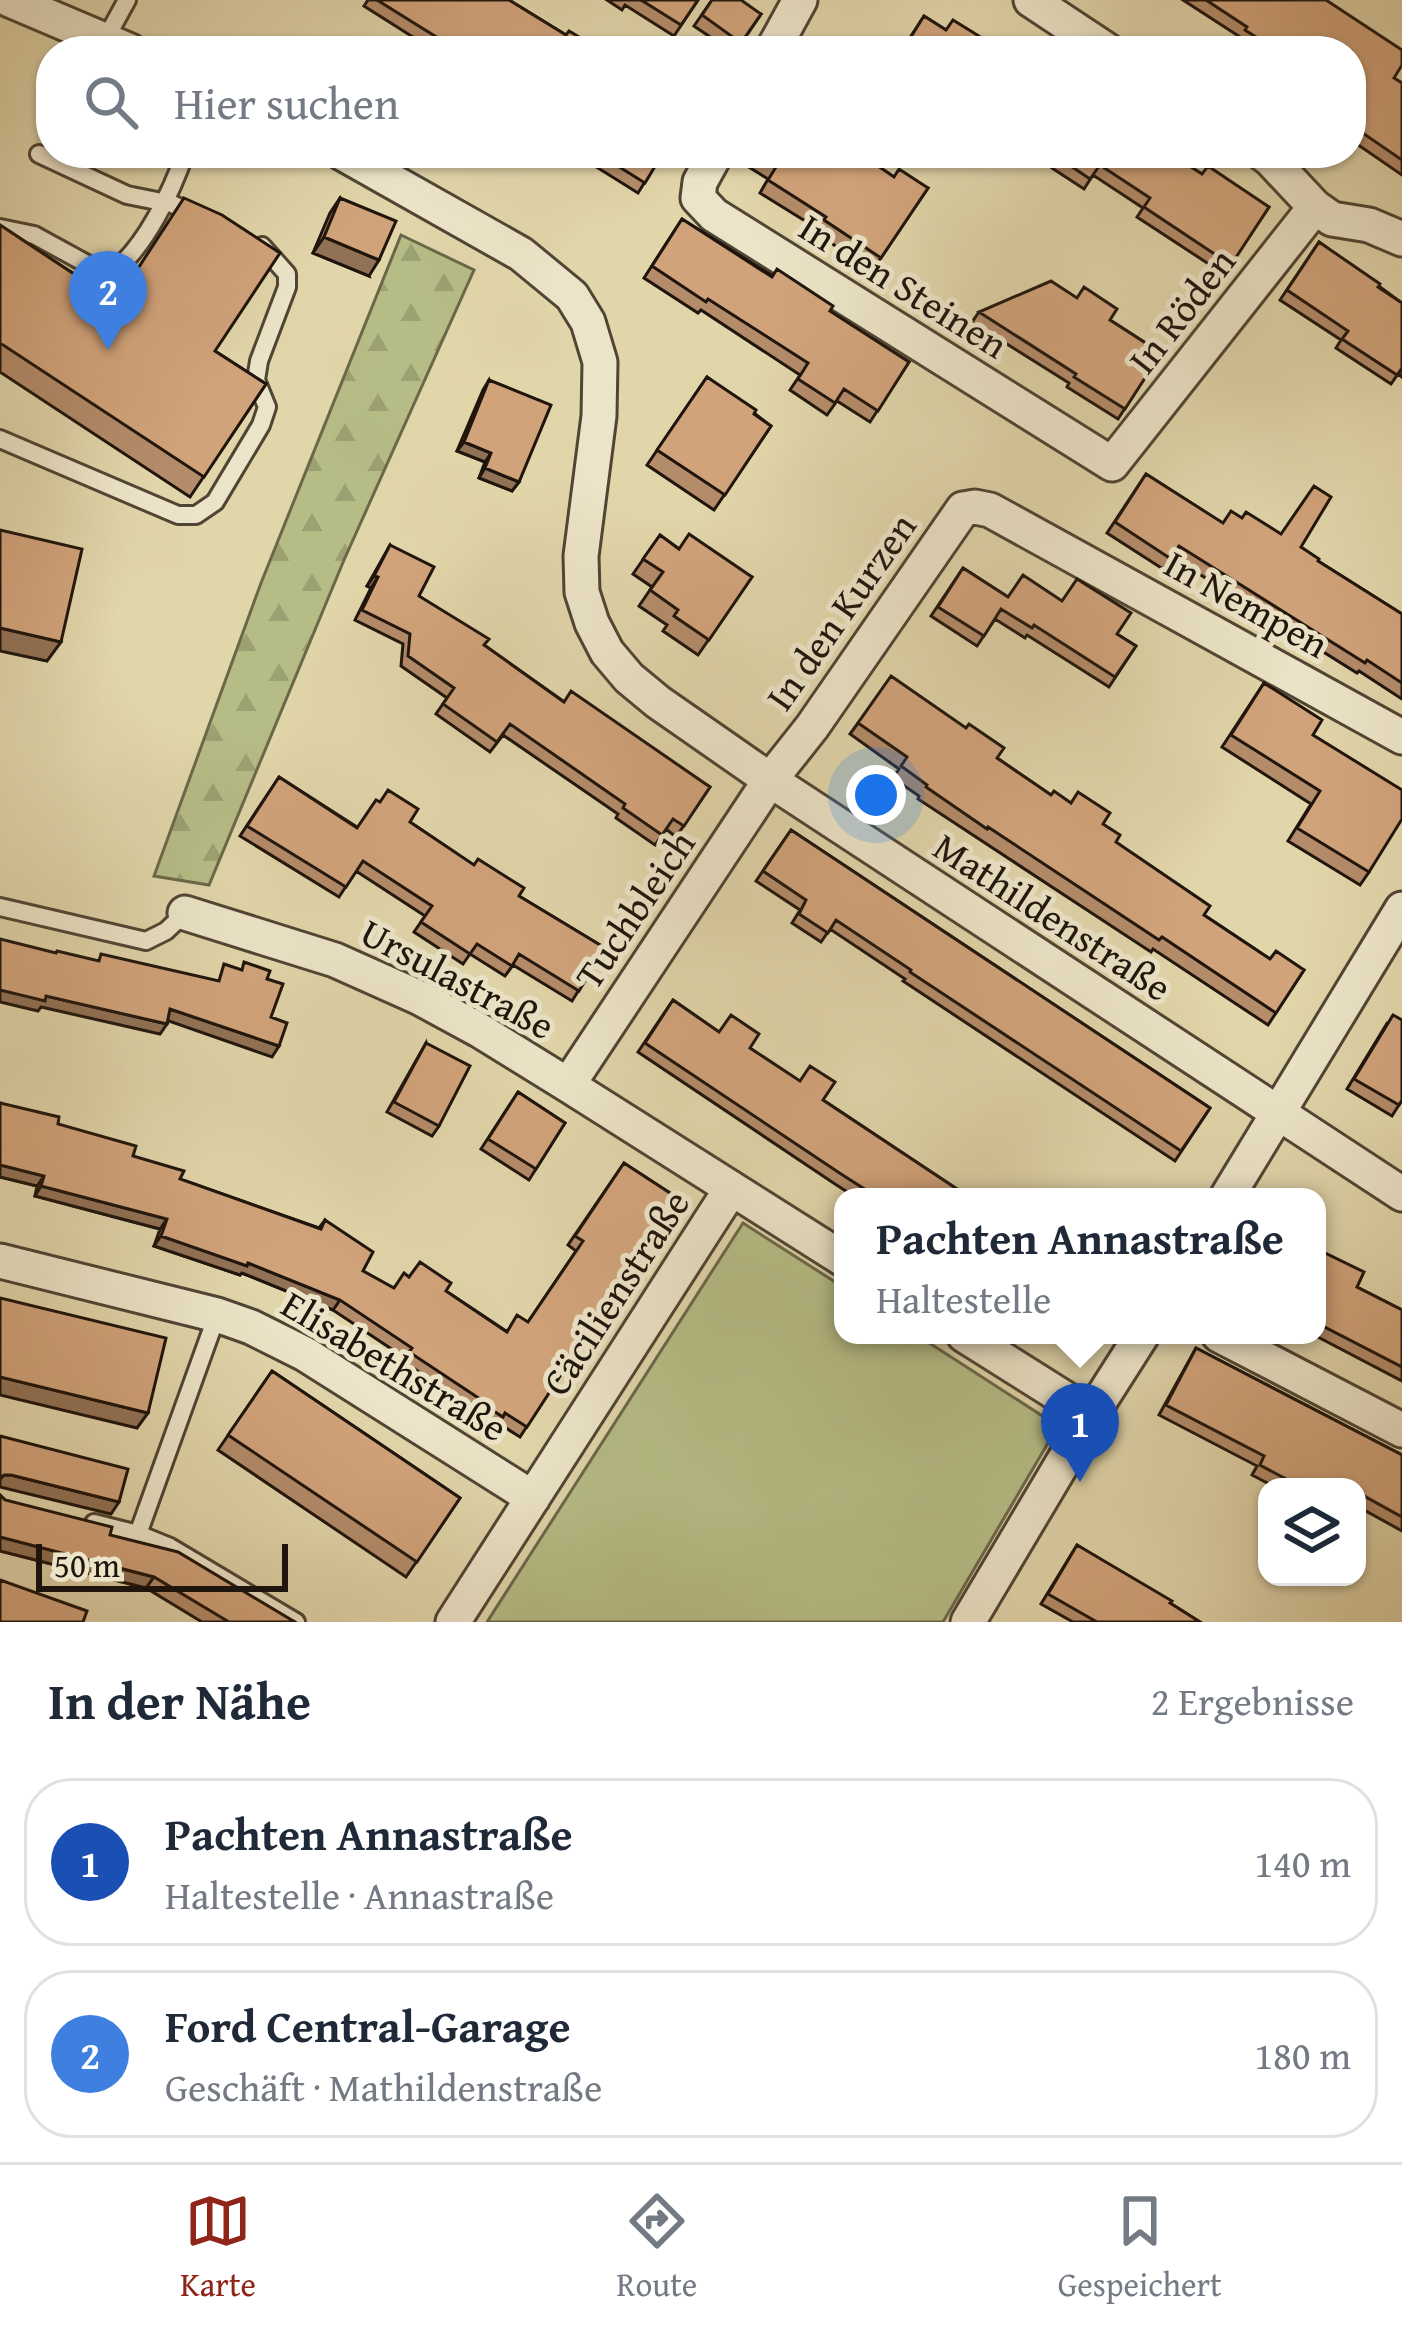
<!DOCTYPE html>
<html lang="de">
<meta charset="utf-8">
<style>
body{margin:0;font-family:"Gentium Book Plus",serif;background:#f2f2f3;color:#1f2937}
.controls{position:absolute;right:36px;bottom:36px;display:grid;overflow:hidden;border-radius:24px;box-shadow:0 3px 9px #0004}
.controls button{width:108px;height:108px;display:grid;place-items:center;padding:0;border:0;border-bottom:3px solid #e0e1e3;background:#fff;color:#1f2937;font:60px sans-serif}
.scale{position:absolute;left:36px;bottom:30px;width:252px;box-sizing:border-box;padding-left:12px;border:6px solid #1f150c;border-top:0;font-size:33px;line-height:42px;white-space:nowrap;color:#1f150c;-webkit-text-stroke:9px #ece4c8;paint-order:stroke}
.you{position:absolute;left:876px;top:795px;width:42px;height:42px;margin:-30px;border:9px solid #fff;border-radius:50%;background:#1a73e8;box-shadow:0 0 0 18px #1a73e833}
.badge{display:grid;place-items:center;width:78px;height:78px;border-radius:50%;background:#8f2418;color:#fff;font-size:39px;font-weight:700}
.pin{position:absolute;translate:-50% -99px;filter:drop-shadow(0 3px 6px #0008)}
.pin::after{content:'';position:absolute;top:63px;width:42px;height:36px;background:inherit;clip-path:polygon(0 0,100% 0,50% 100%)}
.popup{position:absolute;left:834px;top:1188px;width:492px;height:156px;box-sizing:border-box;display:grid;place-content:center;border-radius:24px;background:#fff;filter:drop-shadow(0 3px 9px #0005);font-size:39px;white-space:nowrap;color:#747a83}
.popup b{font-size:45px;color:#1f2937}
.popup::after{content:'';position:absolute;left:50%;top:100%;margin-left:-24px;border:24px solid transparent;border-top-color:#fff}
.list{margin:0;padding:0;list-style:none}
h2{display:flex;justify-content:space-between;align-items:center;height:156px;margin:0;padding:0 48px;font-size:51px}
h2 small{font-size:39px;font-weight:400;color:#747a83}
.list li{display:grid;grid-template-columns:78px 1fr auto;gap:36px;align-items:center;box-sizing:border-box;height:168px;margin:0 24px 24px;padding:0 24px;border:3px solid #e0e1e3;border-radius:48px}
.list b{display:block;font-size:45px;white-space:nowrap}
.list p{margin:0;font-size:39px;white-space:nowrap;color:#747a83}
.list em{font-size:39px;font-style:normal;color:#747a83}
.icon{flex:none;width:66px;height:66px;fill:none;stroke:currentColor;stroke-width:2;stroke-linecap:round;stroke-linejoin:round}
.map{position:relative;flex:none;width:1402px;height:1622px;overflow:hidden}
.search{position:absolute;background:#fff;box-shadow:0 3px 9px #0004;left:36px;right:36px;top:36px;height:132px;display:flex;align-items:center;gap:30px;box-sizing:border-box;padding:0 42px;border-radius:48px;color:#747a83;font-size:45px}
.sheet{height:540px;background:#fff}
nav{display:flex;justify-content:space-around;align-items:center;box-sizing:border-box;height:168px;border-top:3px solid #e0e1e3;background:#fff;font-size:33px;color:#747a83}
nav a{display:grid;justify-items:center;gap:6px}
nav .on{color:#8f2418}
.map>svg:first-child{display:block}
</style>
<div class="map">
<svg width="1402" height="1622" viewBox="0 0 1402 1622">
<defs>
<pattern id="forest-firs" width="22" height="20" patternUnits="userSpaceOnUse" patternTransform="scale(3)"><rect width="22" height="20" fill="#b6bc86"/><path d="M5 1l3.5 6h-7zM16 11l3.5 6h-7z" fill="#9ca172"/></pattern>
</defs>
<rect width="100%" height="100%" fill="#e1d5aa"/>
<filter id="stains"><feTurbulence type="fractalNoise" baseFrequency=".00167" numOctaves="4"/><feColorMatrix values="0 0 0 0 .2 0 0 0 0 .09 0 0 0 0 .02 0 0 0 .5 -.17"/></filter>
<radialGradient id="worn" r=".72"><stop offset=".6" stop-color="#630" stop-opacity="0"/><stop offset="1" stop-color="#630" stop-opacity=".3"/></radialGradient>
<path fill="#b6bc86" stroke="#6a6849" stroke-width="3" d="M743,1223L843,1287V1335H917L1058,1426L943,1622H487Z"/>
<path fill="url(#forest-firs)" stroke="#6a6849" stroke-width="3" d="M401,235L474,270L344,560L209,885L154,876L261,583Z"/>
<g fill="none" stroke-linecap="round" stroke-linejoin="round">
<g stroke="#504534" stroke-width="22">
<path id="lane" d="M105,40L127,0
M39,154L127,195L172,204L196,215
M0,228L34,235L98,270H115C146,245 172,191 185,153
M0,439L178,515H196L215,502L261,425L267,407L256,380L259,361L287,287V274L262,246
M0,907L146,941L166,931L185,913
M94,1523L138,1534L170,1547L296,1622
M138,1534L217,1315"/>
</g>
<g stroke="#504534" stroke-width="39">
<path id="street" d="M10,0L130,51
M1031,0L1108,51
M772,51L800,0
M342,153L521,254L572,296L588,322L600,362L599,416L581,556L582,592L592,623L607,652L629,678L658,702L770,780L1402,1194
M716,153L700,182L698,198L714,215L1112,464L1315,207
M1262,153L1270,159L1315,207L1332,219L1369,225L1402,239
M185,913L335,960L420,998L479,1030L568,1085L843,1259
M568,1085L770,780L812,727L963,509L975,507L990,510L1402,737
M1227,1197L1402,909
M0,1261L217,1315L251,1327L305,1354L533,1498
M964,1335L1091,1415
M1219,1335L1402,1430
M453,1622L731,1189
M968,1622L1091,1415L1142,1335"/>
</g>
<use href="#lane" stroke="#ece4c8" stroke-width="16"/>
<use href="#street" stroke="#ece4c8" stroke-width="33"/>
</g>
<path fill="#b48c6a" stroke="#1f150c" stroke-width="3" d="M368,0H509L566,35L597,51H435L364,6Z
M607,0H698L674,36L625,5L622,10Z
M712,0L761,14L736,51H731L694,26Z
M1183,0H1326L1394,78L1402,83V175L1351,140V51H1255L1238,40L1240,37Z
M924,16L946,30L1003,51H904L902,50Z
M574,153H663L638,193Z
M751,153H859L894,177L928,188L872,271L815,232L818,229L760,193L768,179L744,164Z
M1043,153H1169L1202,174L1269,207L1224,274L1137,217L1143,208L1093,175L1084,189L1052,168L1056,162Z
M340,198L369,276L313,253L330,213Z
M682,219L909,362L870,422L837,401L827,415L790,390L800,375L701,310L698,313L644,278Z
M0,225L115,301L215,351L266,384L190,497L0,372Z
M1319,242L1402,303V377L1398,374L1391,384L1336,348L1341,340L1280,300Z
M979,312L1110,320L1161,353L1118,419L1067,387L1069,383L972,322Z
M707,377L771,426L714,510L647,465Z
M489,380L519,482L512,491L479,478L485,462L457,451L483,390Z
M1146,474L1222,523L1242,518L1301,547L1318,561L1402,614V699L1359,671L1357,673L1172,557L1163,569L1107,533Z
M660,535L679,549L752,577L698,655L663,631L667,625L639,606L652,587L633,574Z
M390,545L419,596L484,645L563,701L710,787L676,837L666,829L655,845L616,818L618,814L503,735L490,752L436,714L447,698L401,666L403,644L355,620L371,588L367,586Z
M963,568L1008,597L1117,634L1136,646L1109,687L1027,635L1025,638L995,619L977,646L931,616Z
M1264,683L1313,735L1369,872L1360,885L1288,841L1311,804L1222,747Z
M858,723L997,758L1051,795L1103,824L1116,842L1204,915L1270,959L1304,970L1268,1025L1153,949L1151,952L918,799L919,796L893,778L899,769L850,734Z
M279,777L357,827L410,822L519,896L605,948L572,1001L513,965L505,976L470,954L463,964L414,932L425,916L356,871L339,897L240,836Z
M791,830L1210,1108L1175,1161L903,981L905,979L830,929L821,942L792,923L800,910L756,881Z
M673,1000L719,1032L750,1048L823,1100L969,1197H855L835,1184L638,1052Z
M1386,1025L1402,1100L1392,1116L1347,1089Z
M426,1043L439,1126L432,1136L387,1112Z
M518,1092L565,1123L529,1180L481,1149Z
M0,1103L133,1156L180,1179L319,1228L325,1220L363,1271L393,1288L409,1277L446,1291L506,1331L528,1322L576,1251L568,1245L624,1163L676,1197L520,1437L498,1423L496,1427L471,1411L473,1409L403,1361L405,1358L333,1310L242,1273L240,1275L154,1246L160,1229L35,1196L37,1186L0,1177Z
M1317,1249L1357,1287L1402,1310V1381L1314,1335H1317Z
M1196,1348L1402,1455V1531L1357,1506V1487H1275L1252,1475L1257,1466L1159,1415Z
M272,1371L460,1498L406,1577L218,1450Z
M0,1495L5,1500L110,1535L295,1622H202L146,1588L0,1551Z
M1077,1545L1170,1603L1200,1622H1073L1041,1604Z"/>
<path fill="#927256" stroke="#1f150c" stroke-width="3" d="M324,237L379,260L369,276L313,253Z
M464,442L491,453L485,462L457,451Z
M485,468L519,482L512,491L479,478Z
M374,576L378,577L371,588L367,586Z
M0,628L61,642L47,661L0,651Z
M0,990L46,996L167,1024L160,1034L41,1007L38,1011L0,1002Z
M170,1009L279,1046L272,1057L163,1019Z
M0,1165L44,1176L37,1186L0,1177Z
M41,1186L167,1219L160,1229L35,1196Z
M161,1236L248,1263L340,1300L333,1310L242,1273L240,1275L154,1246Z
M0,1377L148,1413L137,1428L0,1395Z
M4,1475H11L119,1502L111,1514L0,1487V1479Z
M0,1537L154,1577L146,1588L0,1551Z"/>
<path fill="#d1a37b" stroke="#1f150c" stroke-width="3" d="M377,0H509L566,35L569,31L599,49L597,51H459Z
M641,0H698L681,25Z
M712,0H741L761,14L741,43L702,15Z
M1206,0H1326L1402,50V65L1394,78L1402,83V160L1351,125V51H1272L1273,48L1245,30L1247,27Z
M924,16L946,30L953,20L1003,51H926L909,40Z
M597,153H663L645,183Z
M754,153H859L894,177L899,169L928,188L881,258L824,220L826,217L768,180L776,167Z
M1062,153H1169L1202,174L1208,166L1269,207L1231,265L1144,207L1150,198L1100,165L1090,179L1059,158Z
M184,198L222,215L280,253L215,351L266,384L204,477L0,343V225L116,302Z
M340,198L396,221L379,260L324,237Z
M682,219L772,277L777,269L833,306L830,311L909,362L878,411L844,389L835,403L798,379L808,363L708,299L706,302L652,266Z
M1319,242L1380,284L1378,287L1402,303V368L1397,375L1342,339L1348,331L1287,290Z
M1051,281L1077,298L1084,287L1117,309L1110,320L1161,353L1125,409L1074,377L1076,374L979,312Z
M707,377L756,410L754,414L771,426L725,495L657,450Z
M489,380L551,405L519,482L485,468L491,453L464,442Z
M1146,474L1223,523L1231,511L1242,518L1246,512L1281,534L1314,486L1331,497L1301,547L1319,559L1318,561L1402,614V683L1367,660L1365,663L1179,546L1171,559L1115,522Z
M0,530L82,549L61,642L0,628Z
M689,534L752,577L709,640L674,616L678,610L650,590L663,572L643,559L660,535L679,549Z
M390,545L434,567L419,596L489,639L484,645L564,702L571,691L710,787L684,826L673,819L662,835L623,808L625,804L510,724L497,742L443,704L454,688L408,656L410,634L362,610L378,577L374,576Z
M963,568L1008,597L1023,575L1062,601L1077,579L1131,613L1117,634L1136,646L1115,677L1034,625L1032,628L1001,609L984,636L938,607Z
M891,676L966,728L969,724L1004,748L997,758L1051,795L1054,791L1071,803L1078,792L1110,813L1103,824L1120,835L1116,842L1210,906L1204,915L1270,959L1276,951L1304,970L1276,1013L1162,937L1159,940L988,827L987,829L926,787L927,785L901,766L907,757L858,723Z
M1264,683L1322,720L1313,735L1402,790V819L1369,872L1297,828L1320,791L1231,735Z
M279,777L357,828L376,800L380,802L388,790L418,809L410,822L474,865L478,859L524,888L519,896L605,948L579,991L519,954L512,966L477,944L470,954L421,922L432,906L363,861L346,887L247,826Z
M791,830L1210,1108L1181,1151L910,972L911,970L836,920L828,933L799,914L806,900L763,871Z
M0,939L56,953L57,951L99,961L101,954L219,981L224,964L242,970L244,962L270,971L267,979L283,984L271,1017L287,1023L279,1046L170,1009L167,1024L46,996L45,1001L0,990Z
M673,1000L719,1032L731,1015L759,1034L750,1048L800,1081L810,1066L835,1082L823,1100L969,1197H877L841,1174L645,1043Z
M1393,1015L1402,1020V1100L1399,1105L1354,1079Z
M426,1043L470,1066L439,1126L394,1102Z
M518,1092L565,1123L536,1169L488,1139Z
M0,1103L59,1117L58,1124L136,1146L133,1156L184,1171L180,1179L321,1229L325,1220L373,1252L363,1271L394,1288L404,1273L409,1277L420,1262L451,1283L446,1291L507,1332L517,1315L528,1322L583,1241L575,1236L624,1163L676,1197L527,1427L505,1413L503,1417L478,1401L480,1399L409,1352L412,1348L340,1300L248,1263L247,1266L161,1236L167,1219L41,1186L44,1176L0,1165Z
M1317,1249L1364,1272L1357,1287L1402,1310V1367L1317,1323Z
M0,1298L166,1338L148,1413L0,1377Z
M1196,1348L1402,1455V1517L1357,1492V1487H1301L1260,1465L1264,1456L1166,1405Z
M272,1371L460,1498L417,1562L228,1435Z
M0,1436L128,1469L119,1502L11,1475H4L0,1479Z
M0,1495L5,1500L112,1527L110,1535L178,1552L295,1622H229L154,1577L0,1537Z
M1077,1545L1172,1601L1170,1603L1200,1622H1097L1048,1594Z
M0,1580L87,1611L83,1622H0Z"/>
<g text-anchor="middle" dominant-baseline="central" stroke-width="10" stroke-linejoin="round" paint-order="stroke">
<g font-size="39" fill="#1f150c" stroke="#ece4c8">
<text transform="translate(904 285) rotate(32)">In den Steinen</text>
<text transform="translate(1181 310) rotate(-52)">In Röden</text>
<text transform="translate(1247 603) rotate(29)">In Nempen</text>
<text transform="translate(840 611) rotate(-55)">In den Kurzen</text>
<text transform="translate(634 909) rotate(-56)">Tuchbleich</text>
<text transform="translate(1053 916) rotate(33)">Mathildenstraße</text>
<text transform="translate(458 978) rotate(28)">Ursulastraße</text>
<text transform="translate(615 1292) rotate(-57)">Cäcilienstraße</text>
<text transform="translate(395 1365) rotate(31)">Elisabethstraße</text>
</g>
</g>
<rect width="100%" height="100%" filter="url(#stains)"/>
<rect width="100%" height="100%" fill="url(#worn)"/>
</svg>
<div class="controls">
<button><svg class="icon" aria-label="layers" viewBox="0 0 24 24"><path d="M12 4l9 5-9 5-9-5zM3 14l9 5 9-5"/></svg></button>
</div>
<div class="scale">50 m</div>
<div class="you"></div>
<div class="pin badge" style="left:1080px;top:1482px;background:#1a4fb4">1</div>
<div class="popup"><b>Pachten Annastraße</b>Haltestelle</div>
<div class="pin badge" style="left:108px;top:350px;background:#3f7fe0">2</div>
<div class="search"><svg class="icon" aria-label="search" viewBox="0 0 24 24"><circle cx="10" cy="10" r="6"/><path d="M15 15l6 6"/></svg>Hier suchen</div>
</div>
<section class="sheet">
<h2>In der Nähe<small>2 Ergebnisse</small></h2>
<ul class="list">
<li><span class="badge" style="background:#1a4fb4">1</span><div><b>Pachten Annastraße</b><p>Haltestelle · Annastraße</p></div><em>140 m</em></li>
<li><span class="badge" style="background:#3f7fe0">2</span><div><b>Ford Central-Garage</b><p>Geschäft · Mathildenstraße</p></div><em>180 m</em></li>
</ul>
</section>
<nav>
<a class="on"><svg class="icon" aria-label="map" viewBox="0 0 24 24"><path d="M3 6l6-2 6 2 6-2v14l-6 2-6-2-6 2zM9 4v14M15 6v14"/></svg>Karte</a>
<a><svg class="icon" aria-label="directions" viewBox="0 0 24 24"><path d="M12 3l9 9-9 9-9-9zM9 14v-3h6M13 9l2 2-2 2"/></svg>Route</a>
<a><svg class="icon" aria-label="saved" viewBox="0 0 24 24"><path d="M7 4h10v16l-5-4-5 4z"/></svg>Gespeichert</a>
</nav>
